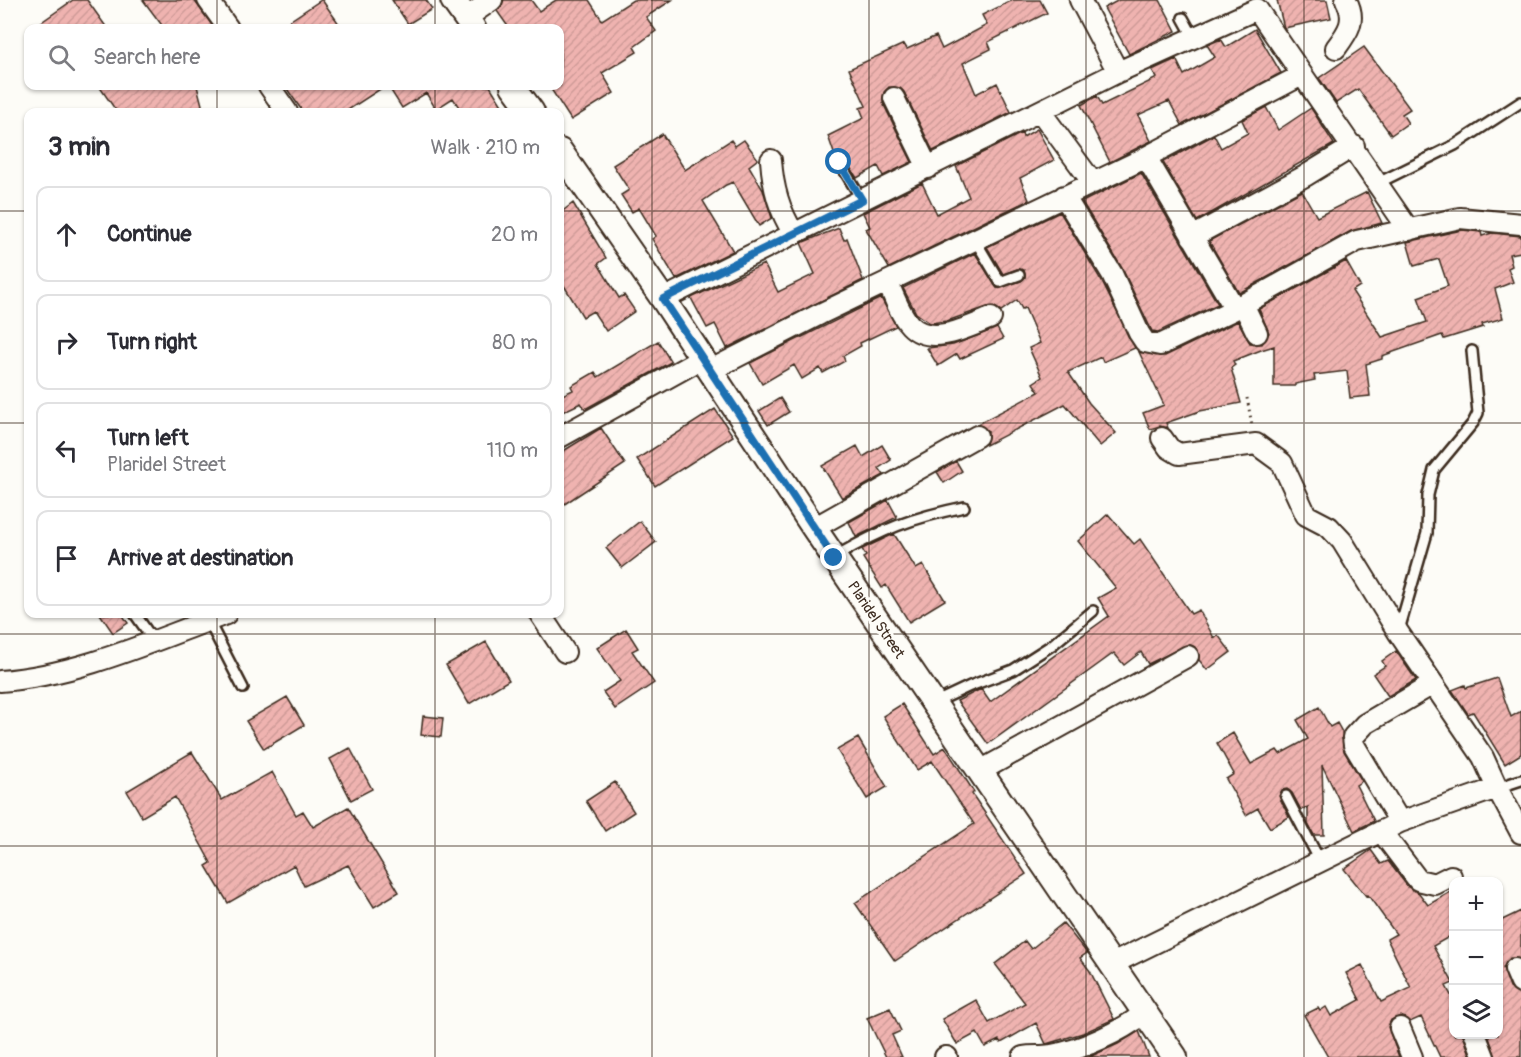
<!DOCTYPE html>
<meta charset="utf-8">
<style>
body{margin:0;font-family:Pangolin,sans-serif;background:#f2f2f3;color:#2b2b33}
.controls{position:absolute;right:18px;bottom:18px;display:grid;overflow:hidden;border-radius:12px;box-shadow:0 2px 4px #0004}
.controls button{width:54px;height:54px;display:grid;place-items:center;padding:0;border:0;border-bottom:2px solid #e1e1e2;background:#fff;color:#2b2b33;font:30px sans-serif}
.stop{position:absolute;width:18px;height:18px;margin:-14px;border:4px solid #1f6fb2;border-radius:50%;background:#fff}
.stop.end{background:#1f6fb2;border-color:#fff;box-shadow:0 2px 6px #0008}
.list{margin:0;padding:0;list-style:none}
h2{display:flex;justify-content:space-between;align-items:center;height:78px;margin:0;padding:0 24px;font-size:26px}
h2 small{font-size:20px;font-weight:400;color:#7c7c81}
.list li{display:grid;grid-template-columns:39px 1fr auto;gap:18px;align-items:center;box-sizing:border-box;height:96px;margin:0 12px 12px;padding:0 12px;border:2px solid #e1e1e2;border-radius:12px}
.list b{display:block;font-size:22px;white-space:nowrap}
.list p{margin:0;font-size:20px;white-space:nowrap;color:#7c7c81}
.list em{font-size:20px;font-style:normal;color:#7c7c81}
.icon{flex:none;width:33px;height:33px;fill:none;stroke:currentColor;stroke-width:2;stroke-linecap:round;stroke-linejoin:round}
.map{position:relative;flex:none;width:1521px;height:1057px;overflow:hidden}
.search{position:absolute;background:#fff;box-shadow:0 2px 4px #0004;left:24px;top:24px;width:540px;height:66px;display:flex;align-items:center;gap:15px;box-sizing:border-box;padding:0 21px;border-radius:12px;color:#7c7c81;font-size:22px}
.panel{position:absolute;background:#fff;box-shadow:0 2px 4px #0004;left:24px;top:108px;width:540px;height:510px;border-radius:12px}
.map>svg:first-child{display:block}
</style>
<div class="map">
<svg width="1521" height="1057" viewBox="0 0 1521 1057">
<defs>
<pattern id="building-hatch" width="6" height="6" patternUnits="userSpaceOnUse" patternTransform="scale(1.5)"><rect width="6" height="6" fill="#efb3b0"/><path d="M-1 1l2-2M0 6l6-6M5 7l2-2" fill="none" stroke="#ce9a97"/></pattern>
</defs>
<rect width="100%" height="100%" fill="#fdfcf7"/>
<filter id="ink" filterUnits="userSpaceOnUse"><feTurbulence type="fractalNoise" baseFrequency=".0167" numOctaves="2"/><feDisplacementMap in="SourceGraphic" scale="12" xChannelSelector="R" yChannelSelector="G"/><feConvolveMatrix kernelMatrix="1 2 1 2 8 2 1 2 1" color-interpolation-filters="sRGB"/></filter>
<g filter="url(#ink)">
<path fill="url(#building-hatch)" stroke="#3b2a1e" stroke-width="1.5" d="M73,0H87L107,28H33Z
M143,0H194L214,28H164Z
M322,0L342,28H279L321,0Z
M392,0H426L432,9L408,24Z
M504,0H531L539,11L556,0H589L602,20L633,0H672L646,17L656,31L634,47L637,52L602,73L614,93L571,120L549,86H560V28H509L497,11Z
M1013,0H1040L1047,13L988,42L991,49L963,63L976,94L997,83L1011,112L933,151L904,92L900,88L889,87L884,92L883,103L912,162L883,176L878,166L857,178L844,158L835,156L828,136L864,118L860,108L866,106L849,69L904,44L907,49L936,36L942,49L987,25L982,15Z
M1119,0H1160L1176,31L1129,54L1104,8Z
M1277,0H1327L1331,18L1284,28Z
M1255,29L1281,73L1182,125L1169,101L1138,115L1151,141L1110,162L1081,105L1097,96L1102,105L1157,78L1152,70L1176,59L1184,75L1215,57L1207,45L1221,39L1226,47Z
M1364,47L1410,109L1402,114L1408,123L1391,135L1358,89L1336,103L1319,78Z
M99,86H197L202,105L199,112H117Z
M285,86H385L345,112H303Z
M388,86H490L503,107L493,112H462L453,98L436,109L426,93L402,108Z
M1266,107L1278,130L1311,108L1334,144L1197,221L1163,162L1214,135L1221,148L1248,133L1242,120Z
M1037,129L1054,160L1020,178L1029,200L889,268L866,229L870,227L863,213L922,183L937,214L969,197L956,166L1022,133L1023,137Z
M662,134L685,170L731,140L735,146L744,140L758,159L749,166L763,190L772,218L759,226L733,182L726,185L703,201L733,251L676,279L652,239L656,236L639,208L632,212L621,195L629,190L613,165Z
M1141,173L1218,304L1158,332L1152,331L1150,327L1122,268L1082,202Z
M1302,191L1317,217L1367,192L1382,223L1351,231L1239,293L1209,241Z
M573,203L606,258L598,264L619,298L624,295L635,311L606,331L593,311L583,317L560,279V213Z
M1060,212L1101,280L1135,348L1103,362L1101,357L1068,372L1089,403L1116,433L1100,446L1065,404L986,445L988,431L977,424L1039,392L1033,383L1042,377L1029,348L1040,343L1025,308L1022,309L1017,300L1001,311L993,306L987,307L947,321L930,323L916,313L903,288L975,253L997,288L1021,281L1025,277L1024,270L1017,269L1003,274L987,247Z
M839,228L844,240L847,238L863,280L727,348L715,324L707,328L691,298L764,264L778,292L815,274L801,243Z
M1462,230L1481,232L1482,236L1492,233L1521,236V252L1509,254L1512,266L1508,268L1513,282L1495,289L1503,318L1482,324L1483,327L1444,339L1442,335L1382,356V359L1366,364L1370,396L1350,398L1347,371L1314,375L1315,380L1295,384V386H1274V346L1261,350L1233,361L1235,365L1231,368L1241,403L1200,411L1166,423L1168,428L1160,426L1150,429L1143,413L1164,405L1139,352L1165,356L1238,321L1250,343L1262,344L1269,333L1259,309L1346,261L1360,286L1352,291L1382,337L1427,322L1418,297L1448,286L1439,259L1414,266L1407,242Z
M881,298L896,326L860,343L861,346L843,356L845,361L823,373L820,368L802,379L794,365L762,384L750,363Z
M997,328L1003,339L960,359L957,354L938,366L927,348L953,345Z
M658,341L671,362L585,409L581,403L560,413V396L573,390L571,386L595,372L598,377Z
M780,398L789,412L768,425L759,411Z
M715,409L733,436L655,486L637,459Z
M601,428L625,464L560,507V453Z
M882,445L891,460L879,468L884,475L842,498L822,466L857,446L863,457Z
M956,461L962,471L944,483L937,472Z
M888,500L897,517L856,537L849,522Z
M1108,514L1134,544L1140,539L1191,614L1199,610L1214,638L1218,635L1231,652L1207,670L1199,660L1198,650L1189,644L1148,664L1141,652L1124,665L1114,653L988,744L957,701L981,689L990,702L1109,616L1098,598L1116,588L1078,541Z
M640,521L656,542L622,568L606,548Z
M894,534L916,569L923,565L945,600L909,622L886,585L882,588L863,558L866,556L862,549Z
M100,614H122L128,623L113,633Z
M626,629L638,648L632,651L654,683L615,709L603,692L620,681L597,648Z
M486,642L509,680L469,704L446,665Z
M1396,651L1416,680L1388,696L1373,674L1385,666L1382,661Z
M1497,678L1511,717L1521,711V754L1505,764L1473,712L1468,714L1452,690L1465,685L1466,688Z
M287,697L304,725L264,749L246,721Z
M902,704L934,754L945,747L974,792L972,794L1026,874L895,961L855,903L974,824L932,761L917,770L883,716Z
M1319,707L1330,727L1337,723L1342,732L1344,751L1362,781L1356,785L1374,821L1354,831L1322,765L1324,835H1314L1308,824V807L1301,810L1292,793L1287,789L1282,790L1279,796L1289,817L1270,828L1258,808L1246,815L1226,779L1234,774L1217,743L1233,733L1251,764L1277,750L1280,754L1308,739L1297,720Z
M423,716L443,718L441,737L421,735Z
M858,738L887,787L867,799L837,750Z
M350,748L372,789L351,800L330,759Z
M192,752L222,800L272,772L296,815L303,811L313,827L348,807L399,892L374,907L348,865L304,886L294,865L228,903L206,866L211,863L175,797L142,817L127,791Z
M615,782L634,812L605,831L586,801Z
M1371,850L1381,864L1388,861L1408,887L1419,893L1428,905L1454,890V934L1433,946L1453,983L1446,986L1454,1001V1035H1463L1471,1057H1440L1421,1017L1410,1022L1401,1016L1391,1020L1388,1027L1399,1057H1328L1304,1015L1318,1008L1320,1011L1326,1007L1331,1016L1360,1000L1346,973L1362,965L1381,1002L1411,988L1387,939L1396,934L1368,895L1366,896L1344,869Z
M1521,911V959L1510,958L1503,968L1510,988L1521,995V1057H1496L1488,1035H1498V922Z
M1063,923L1087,953L1080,958L1090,971L1114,1019L1083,1033L1046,1044L1036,1023L1001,1043L999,1040L985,1047L977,1033L957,1044L942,1019L976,1000L989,1023L1025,1003L995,964L1025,941L1031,949Z
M890,1008L901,1031L892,1035L902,1057H886L867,1018Z
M1139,1031L1149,1057H1089L1118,1044Z"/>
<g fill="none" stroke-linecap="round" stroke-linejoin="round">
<g stroke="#3b2a1e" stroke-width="14">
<path id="service" d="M1183,18L1194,38
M839,162L862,200
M1378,183L1455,145L1521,102
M975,240L1000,282L1019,275
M836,556C883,529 911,518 964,507
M135,614L154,641
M208,620L243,688
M1399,630L1427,533L1428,495L1434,470L1473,423L1478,413L1472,351
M936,702L970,686L1013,670L1052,645L1093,611
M1497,788L1521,780
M1286,796L1320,861"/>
</g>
<g stroke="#3b2a1e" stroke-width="24">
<path id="minor" d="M208,0L228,28
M1080,0L1118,72
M466,18L492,0
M1336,48C1348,32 1357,20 1346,0
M1302,75L1146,157L1235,309L1357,241L1460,218L1521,224
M269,86L287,112
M894,98L928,168
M1040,111L1093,183
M771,160C773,188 779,210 794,234
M1064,196L1112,274L1139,333L1145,342L1160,345L1235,309
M1192,237L1305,176L1354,146
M888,283C894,297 900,314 910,325C931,347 968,327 991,318
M663,299L1118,72L1257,9L1409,230
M1243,304L1257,333
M711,370L820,314L1147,157
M560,437L703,358
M1162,438L1169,448L1179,454L1256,444L1282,463L1306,515L1329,527L1342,541L1398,632L1483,757L1497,788
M814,528L977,436
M540,614L565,652
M0,681C79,675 152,641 226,614
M980,771L1188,656
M1400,822L1354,745L1353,737L1365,724L1433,684
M1381,831L1418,880L1435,884L1451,876
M1112,964L1400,822L1497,788L1521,833
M1515,969L1521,983
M1400,1028L1412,1057
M1475,1034L1484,1057
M945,1057H947
M1023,1057C1032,1055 1042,1057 1051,1055C1082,1050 1120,1032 1145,1013"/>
</g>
<g stroke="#3b2a1e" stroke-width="28">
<path id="tertiary" d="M453,0L473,28
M513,86L532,112
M560,151L663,299L814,528L1175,1057"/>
</g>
<path stroke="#3b2a1e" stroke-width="3" stroke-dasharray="1.5 4.5" stroke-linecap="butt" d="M1247,398L1252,425"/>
<use href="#service" stroke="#fdfcf7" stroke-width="9"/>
<use href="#minor" stroke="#fdfcf7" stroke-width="20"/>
<use href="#tertiary" stroke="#fdfcf7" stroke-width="24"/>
</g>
</g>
<g fill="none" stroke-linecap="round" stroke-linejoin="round" filter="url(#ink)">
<path stroke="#1f6fb2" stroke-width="8" d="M834,558L663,299L862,200L839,162"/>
</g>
<path fill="none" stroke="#3b2a1e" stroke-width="1.5" stroke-opacity="0.55" d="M217,0V28M435,0V28M652,0V1057M869,0V1057M1086,0V1057M1304,0V1057M217,86V112M435,86V112M0,211H28M560,211H1521M0,423H28M560,423H1521M217,614V1057M435,614V1057M0,634H1521M0,846H1521"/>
<g text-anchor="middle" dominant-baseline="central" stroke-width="6" stroke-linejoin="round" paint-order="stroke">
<g font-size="15" fill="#3b2a1e" stroke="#fdfcf7">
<text transform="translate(876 620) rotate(56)">Plaridel Street</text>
</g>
</g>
</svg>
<div class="controls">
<button>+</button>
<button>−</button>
<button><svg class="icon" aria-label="layers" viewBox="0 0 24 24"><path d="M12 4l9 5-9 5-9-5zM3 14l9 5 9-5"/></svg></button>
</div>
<div class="stop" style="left:839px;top:162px"></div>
<div class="stop end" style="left:834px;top:558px"></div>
<div class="search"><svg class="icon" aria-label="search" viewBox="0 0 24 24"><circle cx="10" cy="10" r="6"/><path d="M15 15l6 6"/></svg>Search here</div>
<section class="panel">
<h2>3 min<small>Walk · 210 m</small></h2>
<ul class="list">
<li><svg class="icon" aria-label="ahead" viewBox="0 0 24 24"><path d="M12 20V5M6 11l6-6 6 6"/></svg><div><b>Continue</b></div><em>20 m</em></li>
<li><svg class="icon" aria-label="right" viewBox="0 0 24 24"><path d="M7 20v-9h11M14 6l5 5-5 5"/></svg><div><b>Turn right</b></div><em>80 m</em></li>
<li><svg class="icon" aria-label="left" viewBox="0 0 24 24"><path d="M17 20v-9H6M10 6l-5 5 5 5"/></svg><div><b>Turn left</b><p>Plaridel Street</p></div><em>110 m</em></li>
<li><svg class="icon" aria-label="arrive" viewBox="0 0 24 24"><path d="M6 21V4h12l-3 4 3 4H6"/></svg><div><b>Arrive at destination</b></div></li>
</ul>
</section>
</div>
